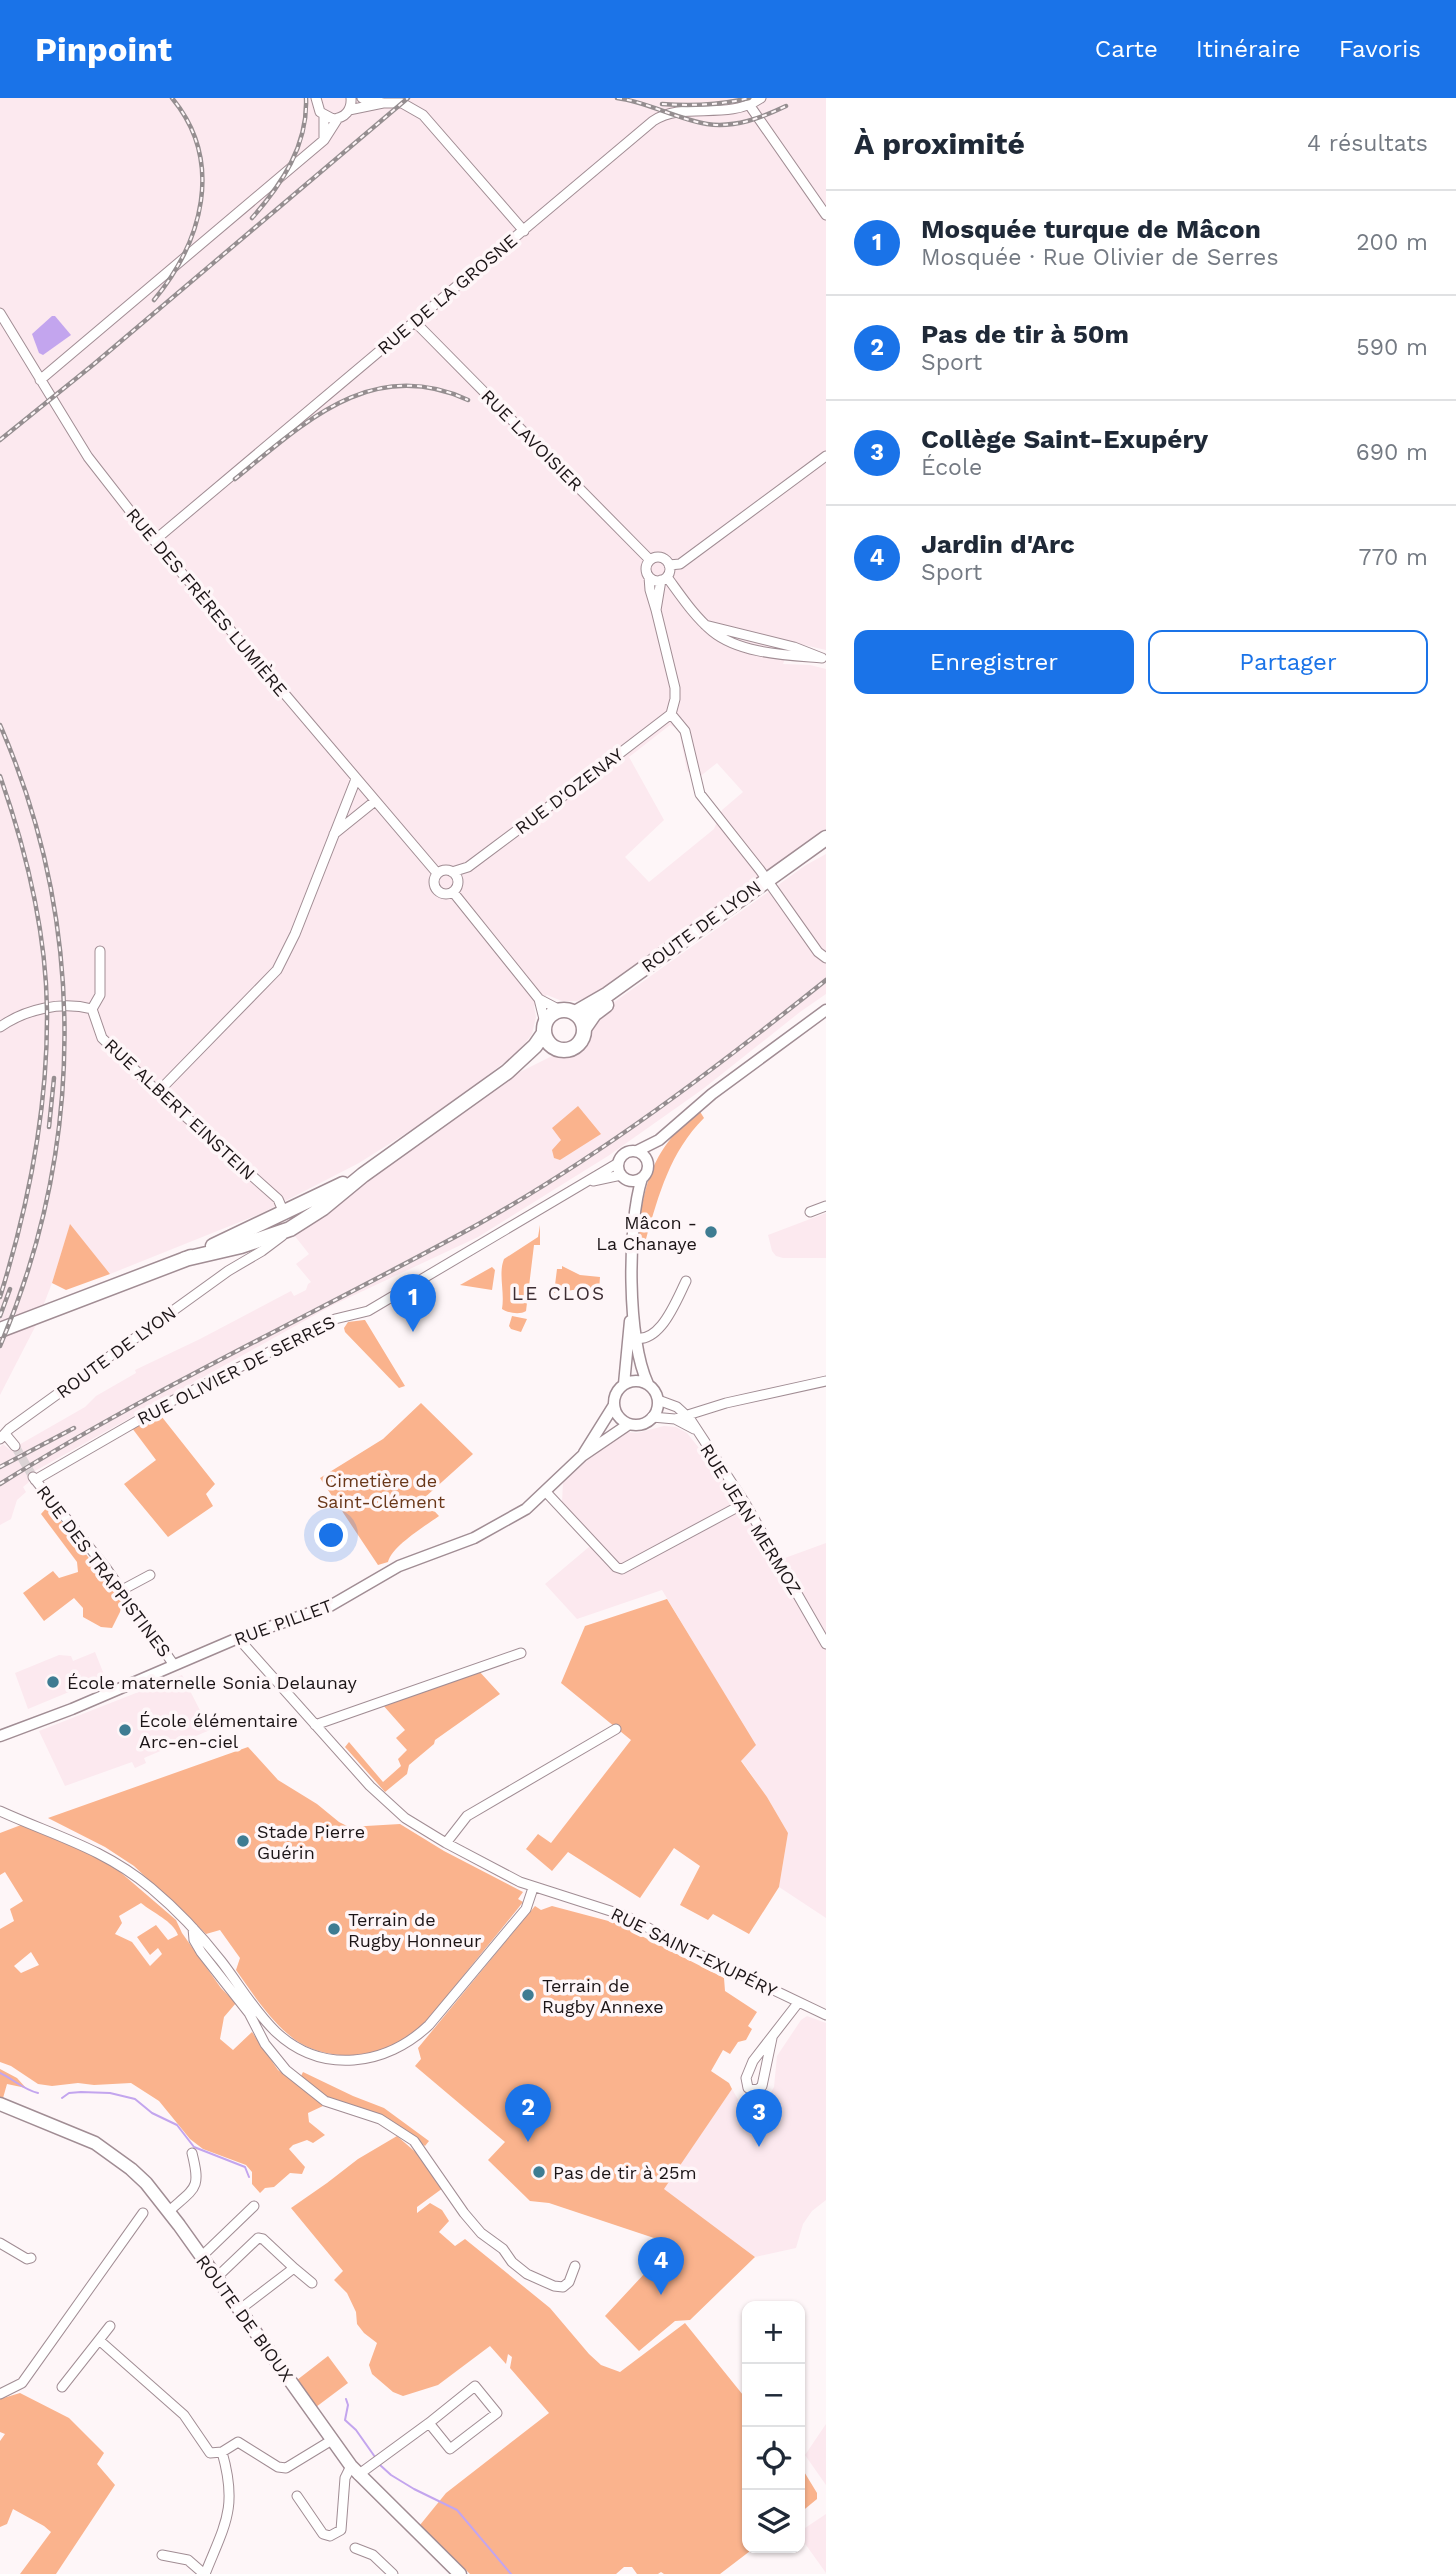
<!DOCTYPE html>
<html lang="fr">
<meta charset="utf-8">
<style>
body{margin:0;font-family:"Work Sans",sans-serif;background:#f2f2f3;color:#1f2937}
.controls{position:absolute;right:21px;bottom:21px;display:grid;overflow:hidden;border-radius:14px;box-shadow:0 2px 5px #0004}
.controls button{width:63px;height:63px;display:grid;place-items:center;padding:0;border:0;border-bottom:2px solid #e0e1e3;background:#fff;color:#1f2937;font:35px sans-serif}
.you{position:absolute;left:332px;top:1438px;width:24px;height:24px;margin:-18px;border:5px solid #fff;border-radius:50%;background:#1a73e8;box-shadow:0 0 0 10px #1a73e833}
.badge{display:grid;place-items:center;width:46px;height:46px;border-radius:50%;background:#1a73e8;color:#fff;font-size:23px;font-weight:700}
.pin{position:absolute;translate:-50% -58px;filter:drop-shadow(0 2px 4px #0008)}
.pin::after{content:'';position:absolute;top:37px;width:24px;height:21px;background:inherit;clip-path:polygon(0 0,100% 0,50% 100%)}
.list{margin:0;padding:0;list-style:none}
h2{display:flex;justify-content:space-between;align-items:center;height:91px;margin:0;padding:0 28px;font-size:30px}
h2 small{font-size:23px;font-weight:400;color:#747a83}
.list li{display:grid;grid-template-columns:46px 1fr auto;gap:21px;align-items:center;box-sizing:border-box;height:105px;padding:0 28px;border-top:2px solid #e0e1e3}
.list b{display:block;font-size:26px;white-space:nowrap}
.list p{margin:0;font-size:23px;white-space:nowrap;color:#747a83}
.list em{font-size:23px;font-style:normal;color:#747a83}
.actions{display:flex;gap:14px;padding:21px 28px}
.actions a{flex:1;padding:16px 0;border:2px solid #1a73e8;border-radius:14px;text-align:center;font-size:24px;color:#1a73e8}
.actions .main{background:#1a73e8;color:#fff}
.icon{flex:none;width:38px;height:38px;fill:none;stroke:currentColor;stroke-width:2;stroke-linecap:round;stroke-linejoin:round}
.map{position:relative;flex:none;width:826px;height:2476px;overflow:hidden}
header{display:flex;align-items:center;gap:42px;box-sizing:border-box;height:98px;padding:0 35px;background:#1a73e8;color:#fff}
header strong{font-size:33px}
nav{display:flex;gap:38px;margin-inline-start:auto;font-size:24px}
main{display:flex}
aside{flex:1;background:#fff}
.map>svg:first-child{display:block}
</style>
<header>
<strong>Pinpoint</strong>
<nav><a>Carte</a><a>Itinéraire</a><a>Favoris</a></nav>
</header>
<main>
<div class="map">
<svg width="826" height="2476" viewBox="0 0 826 2476">
<rect width="100%" height="100%" fill="#fef6f8"/>
<path fill="#fce9ef" fill-rule="evenodd" d="M0,0H826V552L791,544L783,566L810,567L826,571V731L603,893L577,903H562L547,897L534,908L536,919L532,936L521,951L474,988L416,1029L359,1065L260,1116L110,1176L70,1127L52,1185L35,1229L0,1297ZM670,627L679,632L687,673L698,680L717,665L743,694L722,712L714,731L649,784L625,759L664,722L629,659Z
M826,756V896L800,914L703,991L608,1058L478,1139L331,1208L35,1373L27,1379L29,1384L23,1389L26,1394L17,1402L11,1421L0,1427V1349L3,1346L10,1352L85,1309L96,1298L136,1275L135,1272L200,1241L291,1193L294,1198L306,1192L308,1186L311,1184L296,1166L309,1156L294,1137L514,977L554,957L578,955L588,945L599,915L806,767Z
M826,1115V1160H783L776,1158L772,1153L768,1137Z
M664,1328L676,1329L687,1335L735,1395L774,1464L826,1445V1820L779,1789L788,1735L767,1699L741,1662L755,1647L662,1492L577,1521L545,1486L596,1443L562,1404L563,1385L594,1356L627,1334L637,1335Z
M95,1554L105,1579L28,1611L15,1575L59,1557L71,1558L73,1563Z
M182,1577L210,1632L144,1660L146,1665L135,1670L132,1664L65,1688L39,1633Z
M807,1918L826,1925V2102L812,2113L803,2126L796,2150L755,2159L663,2091L732,1991L739,2003L747,2006L761,2004L769,1998L774,1989L777,1958L801,1922Z
M826,2326V2387L805,2357Z
M826,2416V2475L801,2440L802,2432Z"/>
<path fill="#fab38d" fill-rule="evenodd" d="M578,1008L601,1036L560,1062L554,1060L552,1052L561,1042L552,1030Z
M699,1012L704,1020C670,1054 659,1096 646,1141L638,1144L636,1141C646,1082 651,1053 699,1012Z
M70,1126L110,1176L66,1192L52,1185Z
M540,1127V1147H534L526,1213C520,1217 508,1215 502,1211C505,1194 498,1176 504,1161L538,1139Z
M562,1168L580,1177L600,1179L599,1193L579,1191L554,1195L557,1171H562Z
M492,1169L495,1172L492,1192L460,1187Z
M512,1218L527,1221L521,1234L511,1231L509,1228Z
M364,1222H365L405,1288L399,1290L345,1234L344,1230L348,1224Z
M421,1305L473,1356L423,1401L439,1418C425,1428 392,1448 388,1464L378,1467L320,1380L383,1341Z
M158,1314L215,1386L206,1396L213,1408L168,1439L124,1386L156,1362L132,1330Z
M49,1407L122,1504L120,1514L112,1530L101,1529L83,1519V1510L74,1500L44,1523L23,1495L53,1473L59,1480L78,1474L77,1464L41,1416Z
M667,1501L756,1647L741,1663L767,1699L788,1735L779,1789L749,1836L713,1816L708,1822L680,1807L700,1768L674,1750L640,1800L568,1754L552,1773L526,1751L538,1736L551,1745L631,1642L561,1585L585,1528Z
M478,1572L500,1596L435,1642L434,1646L409,1667L407,1676L385,1694L345,1649L349,1644L383,1684L401,1668L398,1661L407,1652L396,1640L405,1632L382,1606Z
M248,1649L278,1682L317,1706L339,1724L349,1729L400,1726L444,1753L523,1794L518,1801L523,1804C501,1832 478,1859 456,1887C440,1906 426,1928 405,1941C373,1961 326,1964 294,1941C270,1923 253,1896 236,1872L240,1860L220,1832L206,1836L134,1768L105,1749L48,1720Z
M21,1727L97,1759L119,1773L176,1822L182,1835L221,1890L236,1905L224,1919L220,1941L233,1952L252,1934L278,1972L301,1988L323,2008L308,2015L309,2024L325,2037L313,2045L307,2042L293,2047L289,2051L305,2069L302,2076L290,2075L274,2089L265,2090L260,2095L252,2086V2074L246,2067L203,2051L190,2041L159,2003L131,1985L94,1987L78,1985L52,1988L38,1986L11,1968L0,1964V1831L14,1823L10,1811L23,1803L5,1774L0,1777V1735ZM141,1805C153,1815 173,1823 178,1837L168,1842L156,1827L137,1839L150,1857L158,1850L162,1856L150,1868L132,1844L115,1836L122,1825L119,1818ZM31,1854L39,1867L21,1875L14,1868Z
M535,1808L541,1812L552,1808L616,1825L724,1880L725,1893L757,1914L748,1928L752,1931L746,1942L738,1944L730,1956L723,1952L711,1973L729,1985L732,1991L664,2091L755,2159L690,2222L675,2223L639,2253L605,2218L672,2146L549,2105L530,2103L488,2062L505,2044L415,1968L421,1961L418,1950Z
M0,1971L17,1980L26,1990L7,1986L3,2000L0,1999Z
M303,1974L353,1998L384,2010L429,2043L425,2048L392,2023L327,2000L301,1978Z
M397,2038L420,2058L443,2090L417,2109V2115L430,2105L442,2112L449,2123L439,2134L455,2148L465,2141L550,2210L589,2256L601,2267L620,2274L685,2225L747,2302V2450H754L720,2476H664L661,2474L658,2476H637L632,2469H624L616,2476H470L420,2427L446,2395L549,2315L510,2270L512,2259L508,2256L506,2266L490,2248L438,2287L403,2298L393,2294L372,2276L369,2267L377,2245L364,2235L357,2226L356,2214L347,2195L334,2182L343,2173L291,2110L327,2085L358,2061Z
M328,2258L348,2285L316,2309L297,2282Z
M20,2295L69,2320L104,2355L97,2366L115,2387L56,2476H20L51,2434L44,2428L13,2411L7,2426L0,2429V2343L5,2336L0,2334V2301Z
M800,2367L817,2395V2401L800,2415Z"/>
<path fill="#c3a5ee" d="M52,218H55L71,237L43,257L39,255L32,236Z"/>
<g fill="none" stroke-linecap="round" stroke-linejoin="round">
<path stroke="#c3a5ee" stroke-width="2" d="M0,1975C13,1981 24,1992 38,1995
M62,2000L69,1995L81,1994L110,1995L135,2001L152,2015L177,2027L194,2049L245,2069L249,2079
M346,2301L348,2307L345,2322L356,2332L375,2359
M380,2367L391,2377L414,2391L457,2412L511,2476"/>
<path stroke="#dcd4d6" stroke-width="9" stroke-dasharray="9 4.5" stroke-linecap="butt" d="M15,1348L33,1379"/>
<g stroke="#a18d94" stroke-width="11">
<path id="minor" d="M316,0L320,14L333,21C345,20 352,12 351,0
M383,5H402L423,17L524,133
M750,8L826,117
M349,12L383,5L362,0
M324,18V42L338,20
M0,215L88,359L141,427L437,775
M414,223L650,462
M40,282L324,42
M155,442L653,23C685,2 726,24 761,0
M646 471a12 12 0 1 1 24 0a12 12 0 1 1-24 0Z
M669,467L680,466L826,358
M649,479L650,492L656,512L661,482
M667,479C681,498 694,518 712,533C740,556 787,557 822,560L794,549L705,527
M656,512L675,590V601L671,616L685,633L700,696L760,772L818,854L826,860
M334,736L375,703
M434 784a12 12 0 1 1 24 0a12 12 0 1 1-24 0Z
M452,774L468,769L598,672L671,616
M453,794L539,901L560,912
M539,901L545,925
M92,911L100,897V853
M0,929C26,911 61,903 92,911L102,940L158,994L278,1101L284,1115
M158,994L277,872L295,836L356,681
M593,1083L621,1077
M810,1114L826,1108
M630,1239C659,1250 676,1203 686,1183
M658,1302L677,1309L690,1321L745,1405L826,1546
M652,1319L675,1321L694,1331
M675,1321L726,1305L826,1283
M5,1336L15,1348
M0,1341L9,1331L228,1173L262,1153L282,1138
M33,1379L106,1470L174,1567
M35,1382L170,1304L335,1221L368,1213L618,1065
M545,1393L616,1469L622,1471L745,1405
M122,1492L150,1477
M238,1540L370,1688L405,1720L446,1745L520,1784L626,1818L694,1854L826,1917
M315,1627L521,1555
M0,1713C55,1738 103,1750 151,1790C176,1811 200,1836 221,1863C239,1886 254,1913 276,1934C322,1977 386,1968 429,1927L526,1811L533,1790
M446,1745L467,1718L616,1631
M193,1830L194,1842L201,1854L249,1915L265,1946L286,1972L325,2003L380,2021L414,2043L464,2115L481,2135L503,2151L512,2164L527,2176L554,2188L563,2189L569,2184L575,2168
M772,1940L762,1988L757,1992L748,1990L746,1980L753,1963L798,1905
M169,2113C196,2089 201,2091 192,2055
M0,2145L27,2161L31,2160
M201,2159L254,2108
M294,2170L312,2185
M216,2180L258,2140L263,2141L294,2170L239,2212
M99,2242L184,2317L210,2355L222,2354
M62,2289L110,2228
M0,2296L22,2285L143,2115
M358,2377L429,2325L450,2351L497,2315L475,2288L429,2325
M297,2398L323,2436L330,2438L341,2432L345,2380L351,2368
M355,2450L373,2457L393,2476
M162,2457L188,2462L204,2476
M205,2476C225,2426 238,2410 222,2354L238,2344L278,2369L286,2370L332,2342"/>
</g>
<g stroke="#a18d94" stroke-width="13">
<path id="tertiary" d="M637,1053L659,1042L712,996L826,912
M618 1068a15 15 0 1 1 30 0a15 15 0 1 1-30 0Z
M642,1080C627,1127 627,1242 648,1286
M614 1305a22 22 0 1 1 44 0a22 22 0 1 1-44 0Z
M624,1286L630,1223
M584,1355L614,1307
M0,1638L72,1611L238,1540L330,1508L399,1468L474,1440L526,1411L582,1358L629,1326"/>
</g>
<g stroke="#a18d94" stroke-width="15">
<path id="secondary" d="M0,2006L95,2045L131,2071L146,2085L179,2127L351,2368L460,2476"/>
</g>
<g stroke="#a18d94" stroke-width="17">
<path id="primary" d="M544 932a20 20 0 1 1 40 0a20 20 0 1 1-40 0Z
M575,915L608,896L826,740
M585,929L594,916L606,907
M213,1148L343,1086
M185,1161L241,1148L290,1131L323,1110L363,1077L507,974L535,948L544,935
M0,1232L191,1159"/>
</g>
<use href="#minor" stroke="#fff" stroke-width="9"/>
<use href="#tertiary" stroke="#fff" stroke-width="10"/>
<use href="#secondary" stroke="#fff" stroke-width="12"/>
<use href="#primary" stroke="#fff" stroke-width="14"/>
<g stroke="#958e90" stroke-width="4.5">
<path id="rail" d="M617,0C648,4 676,21 707,26C735,30 761,20 786,8
M662,6C690,8 721,7 749,0
M252,120C282,86 308,47 306,0
M154,202C202,144 225,64 172,0
M0,342L94,266L408,0
M235,381C305,324 372,258 468,302
M0,627C87,826 85,1049 0,1248
M0,678C26,752 46,833 47,912C48,1009 29,1106 0,1199
M49,1029L54,980
M0,1218L10,1191
M0,1369L74,1330
M0,1386C153,1290 317,1215 475,1128C599,1059 715,971 826,882"/>
</g>
<use href="#rail" stroke="#fef6f8" stroke-width="2" stroke-dasharray="5" stroke-linecap="butt"/>
</g>
<g fill="#3e7c92" stroke="#fef6f8" stroke-width="2.5">
<circle cx="711" cy="1134" r="7"/>
<circle cx="53" cy="1584" r="7"/>
<circle cx="125" cy="1632" r="7"/>
<circle cx="243" cy="1743" r="7"/>
<circle cx="334" cy="1831" r="7"/>
<circle cx="528" cy="1897" r="7"/>
<circle cx="539" cy="2074" r="7"/>
</g>
<g text-anchor="middle" dominant-baseline="central" stroke-width="7" stroke-linejoin="round" paint-order="stroke">
<g font-size="18" fill="#1c1517" stroke="#fef6f8">
<text transform="translate(447 196) rotate(-40)">RUE DE LA GROSNE</text>
<text transform="translate(532 342) rotate(45)">RUE LAVOISIER</text>
<text transform="translate(207 504) rotate(50)">RUE DES FRÈRES LUMIÈRE</text>
<text transform="translate(569 693) rotate(-37)">RUE D'OZENAY</text>
<text transform="translate(701 828) rotate(-36)">ROUTE DE LYON</text>
<text transform="translate(180 1011) rotate(43)">RUE ALBERT EINSTEIN</text>
<text transform="translate(116 1254) rotate(-36)">ROUTE DE LYON</text>
<text transform="translate(236 1272) rotate(-27)">RUE OLIVIER DE SERRES</text>
<text transform="translate(751 1421) rotate(58)">RUE JEAN MERMOZ</text>
<text transform="translate(104 1473) rotate(53)">RUE DES TRAPPISTINES</text>
<text transform="translate(283 1524) rotate(-20)">RUE PILLET</text>
<text transform="translate(694 1854) rotate(26)">RUE SAINT-EXUPÉRY</text>
<text transform="translate(245 2220) rotate(54)">ROUTE DE BIOUX</text>
</g>
<g font-size="18" fill="#1c1517" stroke="#fef6f8" text-anchor="start">
<text x="697" y="1124" text-anchor="end">Mâcon -<tspan x="697" dy="21">La Chanaye</tspan></text>
<text x="67" y="1584">École maternelle Sonia Delaunay</text>
<text x="139" y="1622">École élémentaire<tspan x="139" dy="21">Arc-en-ciel</tspan></text>
<text x="257" y="1733">Stade Pierre<tspan x="257" dy="21">Guérin</tspan></text>
<text x="348" y="1821">Terrain de<tspan x="348" dy="21">Rugby Honneur</tspan></text>
<text x="542" y="1887">Terrain de<tspan x="542" dy="21">Rugby Annexe</tspan></text>
<text x="553" y="2074">Pas de tir à 25m</text>
</g>
<g font-size="18" fill="#693719" stroke="#fef6f8">
<text x="381" y="1382">Cimetière de<tspan x="381" dy="21">Saint-Clément</tspan></text>
</g>
<g font-size="19" letter-spacing="2" fill="#3d2d33" stroke="#fef6f8">
<text x="559" y="1195">LE CLOS</text>
</g>
</g>
</svg>
<div class="controls">
<button>+</button>
<button>−</button>
<button><svg class="icon" aria-label="locate" viewBox="0 0 24 24"><circle cx="12" cy="12" r="6"/><path d="M12 2v4M12 18v4M2 12h4M18 12h4"/></svg></button>
<button><svg class="icon" aria-label="layers" viewBox="0 0 24 24"><path d="M12 4l9 5-9 5-9-5zM3 14l9 5 9-5"/></svg></button>
</div>
<div class="you"></div>
<div class="pin badge" style="left:413px;top:1234px">1</div>
<div class="pin badge" style="left:528px;top:2044px">2</div>
<div class="pin badge" style="left:759px;top:2049px">3</div>
<div class="pin badge" style="left:661px;top:2197px">4</div>
</div>
<aside>
<h2>À proximité<small>4 résultats</small></h2>
<ul class="list">
<li><span class="badge">1</span><div><b>Mosquée turque de Mâcon</b><p>Mosquée · Rue Olivier de Serres</p></div><em>200 m</em></li>
<li><span class="badge">2</span><div><b>Pas de tir à 50m</b><p>Sport</p></div><em>590 m</em></li>
<li><span class="badge">3</span><div><b>Collège Saint-Exupéry</b><p>École</p></div><em>690 m</em></li>
<li><span class="badge">4</span><div><b>Jardin d'Arc</b><p>Sport</p></div><em>770 m</em></li>
</ul>
<div class="actions"><a class="main">Enregistrer</a><a>Partager</a></div>
</aside>
</main>
